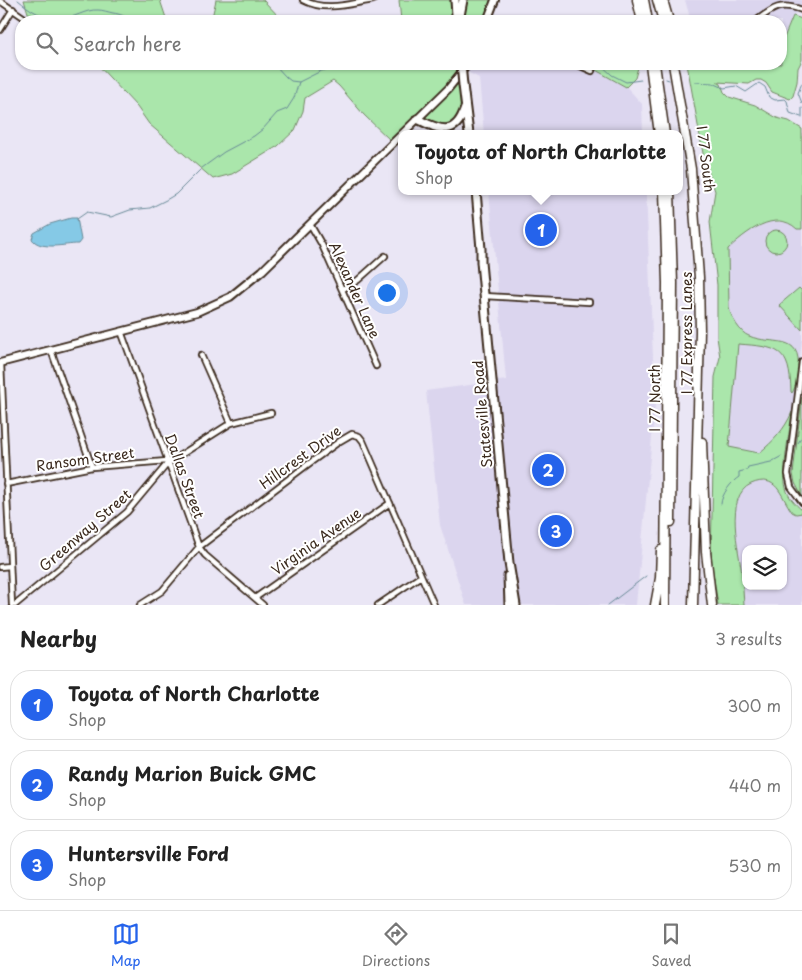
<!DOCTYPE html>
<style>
body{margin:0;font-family:"Playpen Sans",sans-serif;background:#f6f6f6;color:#222}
.controls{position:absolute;right:15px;bottom:15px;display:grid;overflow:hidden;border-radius:10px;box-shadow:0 1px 4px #0004}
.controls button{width:45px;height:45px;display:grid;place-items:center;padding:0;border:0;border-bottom:1px solid #e0e0e0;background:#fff;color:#222;font:25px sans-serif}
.you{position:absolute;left:386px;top:292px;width:18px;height:18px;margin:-12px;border:4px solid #fff;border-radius:50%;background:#1a73e8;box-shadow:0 0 0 8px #1a73e833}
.badge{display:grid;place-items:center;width:32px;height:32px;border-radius:50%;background:#2563eb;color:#fff;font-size:16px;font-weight:700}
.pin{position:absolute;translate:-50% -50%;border:2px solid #fff;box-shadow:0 1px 5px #0006}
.popup{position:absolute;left:398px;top:130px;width:285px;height:65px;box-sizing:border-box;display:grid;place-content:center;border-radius:10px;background:#fff;filter:drop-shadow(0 1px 4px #0005);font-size:16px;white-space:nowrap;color:#767676}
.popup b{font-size:19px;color:#222}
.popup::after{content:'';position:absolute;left:50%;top:100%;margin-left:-10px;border:10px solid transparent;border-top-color:#fff}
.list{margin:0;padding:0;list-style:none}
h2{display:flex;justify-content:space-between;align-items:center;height:65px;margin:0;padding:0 20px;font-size:21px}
h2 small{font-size:16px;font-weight:400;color:#767676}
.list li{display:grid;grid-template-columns:32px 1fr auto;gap:15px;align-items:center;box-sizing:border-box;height:70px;margin:0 10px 10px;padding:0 10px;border:1px solid #e0e0e0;border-radius:20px}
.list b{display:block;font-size:19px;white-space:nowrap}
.list p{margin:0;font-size:16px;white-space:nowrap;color:#767676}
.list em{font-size:16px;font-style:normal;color:#767676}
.icon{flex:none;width:28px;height:28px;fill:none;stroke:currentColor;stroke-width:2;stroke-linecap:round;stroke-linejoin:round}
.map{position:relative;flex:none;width:802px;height:605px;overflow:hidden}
.search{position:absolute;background:#fff;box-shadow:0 1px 4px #0004;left:15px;right:15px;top:15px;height:55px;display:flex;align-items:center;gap:12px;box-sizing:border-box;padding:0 18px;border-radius:20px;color:#767676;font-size:19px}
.sheet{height:305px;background:#fff}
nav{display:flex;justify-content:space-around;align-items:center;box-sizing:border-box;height:70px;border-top:1px solid #e0e0e0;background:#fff;font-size:14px;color:#767676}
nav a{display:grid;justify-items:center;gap:2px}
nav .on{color:#2563eb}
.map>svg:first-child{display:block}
</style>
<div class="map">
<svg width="802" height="605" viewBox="0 0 802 605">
<rect width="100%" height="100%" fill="#eae6f5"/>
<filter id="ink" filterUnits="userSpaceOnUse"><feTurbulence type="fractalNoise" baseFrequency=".02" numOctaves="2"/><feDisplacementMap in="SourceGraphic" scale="10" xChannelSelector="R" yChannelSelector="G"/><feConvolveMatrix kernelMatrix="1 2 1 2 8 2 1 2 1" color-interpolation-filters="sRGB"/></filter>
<g filter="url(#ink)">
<path fill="#dbd5ee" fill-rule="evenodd" d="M685,0H802V6L793,16L781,45V21H691Z
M468,64H585L624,84L642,104L643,134H484L479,78L464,70Z
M489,191H646L655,405L636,605H466L440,525L426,391L506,380Z
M769,221L791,223L797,229H802V341L784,475L785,486L788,494L802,510V605H729L728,249L747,231ZM746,549H783V586H746Z"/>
<path fill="#aae6ab" stroke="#728864" d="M24,0H160L167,21H40L28,13Z
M216,0H263L283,21H287H213V13Z
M399,0H450L452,21H401Z
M464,0H491L484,21H461Z
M793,16L802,19V60L798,68L797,82L793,96L790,99L772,92L766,83L761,80H756L749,84L717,82L721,84L724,92L729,97L755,105L777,118L789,121L802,129V229H797C775,208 745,233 728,249L729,308C731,317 740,333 749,336C772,346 802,332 798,370C797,378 796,387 792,393L791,392C790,348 778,347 738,344L729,447L759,453C773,442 785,429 792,412C790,431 781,471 786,488C788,497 795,504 802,510V513L796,514L792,512C780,495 777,473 751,484C724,496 739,551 742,574C743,584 743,595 744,605H718L711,559L715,377L720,357L717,337V285L710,222L715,191L704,159L687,64H781V45Z
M97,64H456L457,76L391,141L364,115L339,86L333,81L305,98L303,111L295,130L278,146L232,174L213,179L149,124L137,107Z
M585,64H639L635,78L626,87Z
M459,82L463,110L454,124L442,127L422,118Z
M765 241a11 11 0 1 1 22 0a11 11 0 1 1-22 0Z
M799,288L802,291V330L779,305Z
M802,397V496L795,483L793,474Z"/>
<path fill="#85c9e6" stroke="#678996" d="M71,218H77L81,240L78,244C65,244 41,251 32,239L34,233L50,224Z"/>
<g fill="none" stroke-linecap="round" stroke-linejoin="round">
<path stroke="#678996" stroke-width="1" d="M18,0C30,10 43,19 60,19C74,19 85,9 98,10C103,10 108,12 113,13C120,14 126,16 130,21
M274,64L286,77L291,81L299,82L321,71L349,64
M600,64L612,75L626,82L641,80
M666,79L669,80
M695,82L713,83L724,88L736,86L746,92L759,83L765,87L769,97L775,100L785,99L787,101L790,113L801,117
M802,83L798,93L802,103
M802,108V118
M77,219L87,212L111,217L130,210L150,208L166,200L176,194L202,168L224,152L254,136L263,129L277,113L287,109L294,98L299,82
M798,443L802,437
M721,504C721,495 732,481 739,477V472L747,470L748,467L771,462L782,456
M608,605L646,576"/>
<g stroke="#3b2a1e" stroke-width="8">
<path id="street" d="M303,0C325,12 349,4 373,0
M0,1L29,21
M756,21C773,8 780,2 802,10
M0,30L13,9
M576,64L592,71
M310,224L322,245L376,366
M343,289L358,280L385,256
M484,296L589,302
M121,331L199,547L205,555L263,605
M51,350L92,467
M201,355L231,423
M802,362L788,474L791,487L802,502
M1,363L12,605
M6,484L92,467L167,461
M0,567L10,566
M255,598L390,503
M15,605L127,512L168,463L231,423L271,413
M140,605L162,591L199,547L307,465L340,441L352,434L359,436L363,441L434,605
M378,605L421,576"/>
</g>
<g stroke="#3b2a1e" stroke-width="10">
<path id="secondary" d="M487,21L495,0
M0,363L197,312L230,297L262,271L448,89L468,64"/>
</g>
<g stroke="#3b2a1e" stroke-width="11">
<path id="primary" d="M455,0L456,15
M459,21L463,0
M463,85L469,134
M417,119C438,129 455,139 465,108
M476,191L481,249V262L509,563L516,605
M508,576L509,605"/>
</g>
<g stroke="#3b2a1e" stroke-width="11">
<path id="highway" d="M637,0L642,21
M644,0L648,21
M657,0L663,21
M663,0L669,21
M650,64L659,134
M655,64L665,134
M673,64L691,169L699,277L700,331L693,605
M664,191L667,283L665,605
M670,191L673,283L671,522
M702,442L706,552L712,605
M655,605L660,578L661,550"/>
</g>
<use href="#street" stroke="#fff" stroke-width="4.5"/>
<use href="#secondary" stroke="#fff" stroke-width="6"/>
<use href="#primary" stroke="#fff" stroke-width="7"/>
<use href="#highway" stroke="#fff" stroke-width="8"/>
<g stroke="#3b2a1e" stroke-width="11" stroke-linecap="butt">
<path id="primary-bridge" d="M461,64L463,85"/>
</g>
<use href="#primary-bridge" stroke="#fff" stroke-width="7"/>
</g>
</g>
<g text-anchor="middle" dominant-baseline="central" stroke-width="4" stroke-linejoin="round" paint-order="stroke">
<g font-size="14" fill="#3b2a1e" stroke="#fff">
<text transform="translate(706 159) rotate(83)">I 77 South</text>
<text transform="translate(355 290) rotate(66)">Alexander Lane</text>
<text transform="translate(686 333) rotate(-90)">I 77 Express Lanes</text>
<text transform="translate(654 398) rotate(-90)">I 77 North</text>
<text transform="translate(482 414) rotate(-95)">Statesville Road</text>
<text transform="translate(300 457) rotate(-36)">Hillcrest Drive</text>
<text transform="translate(85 459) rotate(-8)">Ransom Street</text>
<text transform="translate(185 476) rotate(70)">Dallas Street</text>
<text transform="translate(85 530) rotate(-41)">Greenway Street</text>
<text transform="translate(316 541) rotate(-35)">Virginia Avenue</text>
</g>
</g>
</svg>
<div class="controls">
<button><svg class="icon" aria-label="layers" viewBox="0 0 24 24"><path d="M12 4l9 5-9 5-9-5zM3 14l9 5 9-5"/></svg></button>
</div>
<div class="you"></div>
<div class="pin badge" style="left:541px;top:230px">1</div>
<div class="popup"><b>Toyota of North Charlotte</b>Shop</div>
<div class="pin badge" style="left:548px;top:470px">2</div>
<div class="pin badge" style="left:556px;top:531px">3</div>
<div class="search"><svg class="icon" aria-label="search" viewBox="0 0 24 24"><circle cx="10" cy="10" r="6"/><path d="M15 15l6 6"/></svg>Search here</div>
</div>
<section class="sheet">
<h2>Nearby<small>3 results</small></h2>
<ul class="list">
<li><span class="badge">1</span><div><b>Toyota of North Charlotte</b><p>Shop</p></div><em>300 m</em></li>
<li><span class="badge">2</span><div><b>Randy Marion Buick GMC</b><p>Shop</p></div><em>440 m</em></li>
<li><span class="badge">3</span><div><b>Huntersville Ford</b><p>Shop</p></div><em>530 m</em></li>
</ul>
</section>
<nav>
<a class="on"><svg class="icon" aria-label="map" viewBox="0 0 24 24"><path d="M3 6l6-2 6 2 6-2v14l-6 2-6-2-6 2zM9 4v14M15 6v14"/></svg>Map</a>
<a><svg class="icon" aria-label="directions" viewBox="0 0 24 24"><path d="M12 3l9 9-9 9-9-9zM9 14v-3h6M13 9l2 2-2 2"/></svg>Directions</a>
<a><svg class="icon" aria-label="saved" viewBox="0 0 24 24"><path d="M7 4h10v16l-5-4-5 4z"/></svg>Saved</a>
</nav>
